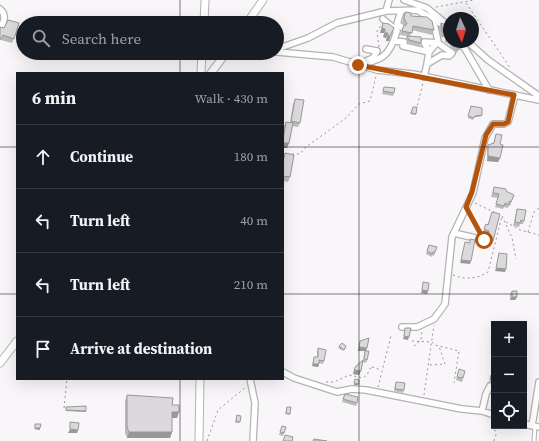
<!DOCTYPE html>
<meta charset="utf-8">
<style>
body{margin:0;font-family:"Source Serif 4",serif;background:#20242c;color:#f1f3f6}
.controls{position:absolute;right:12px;bottom:12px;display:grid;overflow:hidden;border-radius:0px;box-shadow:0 4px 16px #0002}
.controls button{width:36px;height:36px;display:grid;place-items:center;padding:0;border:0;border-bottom:1px solid #363941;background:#171b24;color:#f1f3f6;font:20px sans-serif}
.compass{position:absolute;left:443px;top:12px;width:36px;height:36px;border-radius:50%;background:#171b24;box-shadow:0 4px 16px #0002;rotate:176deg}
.stop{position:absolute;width:12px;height:12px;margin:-9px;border:3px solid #b45309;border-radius:50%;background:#fff}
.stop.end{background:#b45309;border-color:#fff;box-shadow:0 1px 4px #0008}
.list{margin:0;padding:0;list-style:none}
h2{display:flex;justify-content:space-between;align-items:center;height:52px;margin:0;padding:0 16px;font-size:17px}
h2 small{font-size:13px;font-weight:400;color:#9ea1a6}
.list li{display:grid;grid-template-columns:26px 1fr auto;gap:12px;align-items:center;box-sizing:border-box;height:64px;padding:0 16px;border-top:1px solid #363941}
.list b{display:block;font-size:15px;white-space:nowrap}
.list em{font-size:13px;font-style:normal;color:#9ea1a6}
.icon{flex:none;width:22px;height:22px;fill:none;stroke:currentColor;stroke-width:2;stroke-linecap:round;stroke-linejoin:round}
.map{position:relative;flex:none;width:539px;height:441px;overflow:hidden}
.search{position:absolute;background:#171b24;box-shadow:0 4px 16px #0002;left:16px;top:16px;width:268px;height:44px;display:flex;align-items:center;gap:10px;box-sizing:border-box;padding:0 14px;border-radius:22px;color:#9ea1a6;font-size:15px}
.panel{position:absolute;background:#171b24;box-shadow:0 4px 16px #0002;left:16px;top:72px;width:268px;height:308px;border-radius:0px}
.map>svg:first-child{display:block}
</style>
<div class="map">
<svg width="539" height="441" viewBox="0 0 539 441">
<rect width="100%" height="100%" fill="#f8f6f8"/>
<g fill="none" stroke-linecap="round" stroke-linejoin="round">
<g stroke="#b4b2b4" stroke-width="5">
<path id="service" d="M534,441L535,426"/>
</g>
<g stroke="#b4b2b4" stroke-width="8">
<path id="minor" d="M404,0L427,8L444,22
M0,9C7,15 4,22 0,29
M386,11L389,0
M401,11L397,24L401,27
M394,41L404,42L403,46L429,52L438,41L433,19
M461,42L489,90
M468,42L488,60L539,96
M277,49L308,38L337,23L386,11L417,10L449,28
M366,49L377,51L373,58L357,65C383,60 389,57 397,31L383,19
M277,52L333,57L377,70L413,74L539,100
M424,77L427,64L442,55L449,56L452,53L438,43L424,42L429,52L427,64
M454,233L484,240
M402,327H417L434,319L445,304L452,237L473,193L485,138L493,124H504L508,122L515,95
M283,372L294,378L337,392L352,389L366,390L462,409L482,411
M250,379L255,403L253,441
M490,386L486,394L482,411L494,415
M524,424L539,427
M532,426L539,382"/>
</g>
<g stroke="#b4b2b4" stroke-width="9">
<path id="tertiary" d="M204,23L205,0
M247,23L263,0
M201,73L202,53
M211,73L226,53
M0,363L17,341
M199,441L200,379"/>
</g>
<path stroke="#989798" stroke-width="1" stroke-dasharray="2 3" stroke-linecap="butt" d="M466,3L511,69
M436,7L474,0
M379,47L377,31L381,25
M415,115L423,83
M292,154H300L306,147L346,118L359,104L370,101L376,76
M475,203L502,216L512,238L516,259
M469,213L480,233
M506,222L520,230L539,235
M528,232L534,212L539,208
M453,275C465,280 477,279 488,272L502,216
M412,341L432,342L435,345L459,351L454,383
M414,346L421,340L422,330
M430,365L445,364L439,346
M372,367L381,370
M326,382H334L349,375L363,378L367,375L372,365
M378,387L391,336
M424,395L434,325
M64,408L67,379
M493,420L494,425
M207,441L218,410L246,387
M494,441L496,435L494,426"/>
<use href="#service" stroke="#fff" stroke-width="3"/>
<use href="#minor" stroke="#fff" stroke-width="5.5"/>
<use href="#tertiary" stroke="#fff" stroke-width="7"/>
</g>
<path fill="#bcbbbc" d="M405,12L434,30L432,35L412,30L410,36L421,43L420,46L408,43L406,39L407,36L400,35L403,27L404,26L402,22Z
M19,23L12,43L1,40L4,28Z
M383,23L394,28L389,41H386V38L383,37L384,33H380L381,28Z
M441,23L448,26L444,37H441L439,28Z
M446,34L449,36V42H452V43L460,46L457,53L450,46V45L445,42V37Z
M384,87L394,93L393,96L382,94Z
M295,99L300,123L298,127L292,126L289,143L287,148H283V134L284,126L286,122L290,123L293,104Z
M471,106L482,115V116L474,117L473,120L468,118Z
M413,107L416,114L415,115L410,114Z
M496,134L500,144V158L498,162L487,161V149L488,145L493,144Z
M285,153L290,177L288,182L283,181V158Z
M494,187L514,195L510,206L509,205L508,208L504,207L503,209L495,207L498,198L491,197Z
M517,209L524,221L523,224H520L519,227L513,226Z
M492,212L493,241L492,244L487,243L488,234L483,232L486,224H488Z
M429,245L437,247L434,256L432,255V257L426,254Z
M512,291L517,297L515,300H510V294Z
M360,341L366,351L367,360L366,363L363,362L359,375L353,374L356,366L363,361L365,351H358Z
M339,346L346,347L343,351L338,348Z
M318,348L324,361L323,364L319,363L318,367L312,366L314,357H317V351Z
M459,369L463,378L462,382L456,380Z
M491,375L494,376V383L489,382Z
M396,382L404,390L403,393L394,391Z
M345,394L357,403L356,406L342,402Z
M127,395L172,405L177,418H172V432L170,438H127L125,433V401Z
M287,407L290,414L289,415L285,414Z
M237,415L240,422L239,423H235Z
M282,426L286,427L283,436L279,435Z"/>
<path fill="#999899" d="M382,28L385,29L384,33H380Z
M385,33H388L386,38L383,37Z
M388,36H390L389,41H386Z
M482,115V116L474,117L475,116Z
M283,143H289L287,148H283Z
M488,156L500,158L498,162L487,161Z
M461,260L471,261L470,264L460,263Z
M496,268L506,269L505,272L495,271Z
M422,290L428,291L427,294L421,293Z
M512,297H517L515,300H510Z
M404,336L409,337L408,340L403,339Z
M359,347L367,348L366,351H358Z
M313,364H319L318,367L312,366Z
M354,370L361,371L359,375L353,374Z
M354,383L359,384L358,385H354Z
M66,410L86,411V412L66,411Z
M172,412H179L177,418H170Z
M35,428H40V430L34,429Z
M70,429L78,430L77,433H68Z
M129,432H172L170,438H127Z"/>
<path fill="#dbd9db" stroke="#999899" d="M405,12L411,13V16L427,17L432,21L434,30L413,26L412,33L402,31L403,27L407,24L404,18Z
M8,20L19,23L14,39L3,35L0,40V27L4,28Z
M383,23L389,24L394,28L390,36H388V33H385V29L382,28Z
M441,23L448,26L446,32H443Z
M446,34L449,36V41L446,39Z
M407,36L421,37V43L409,40Z
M451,43L460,46L459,50L456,46Z
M384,87L395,88L394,93L383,91Z
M295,99L304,100L300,123L291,121Z
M471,106L482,108V115L475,116L474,118L468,116Z
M413,107H417L416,114L411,113Z
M286,122L293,123L289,143H283V139Z
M496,134L502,135L500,144L503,145L500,158L488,156V145L494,143Z
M285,153L294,155L290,177L283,176V162Z
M494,187L506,189V191L514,195L511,202L509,201V205L505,203L504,206L496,204L499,194L493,193Z
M517,209L526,210L524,221L521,220L520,223L515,222Z
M492,212L500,214L493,241L488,240L489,231L484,229L486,224L488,225Z
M470,239L475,240L471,261L461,260L465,242L470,243Z
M429,245L437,247L435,252H433V254L427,251Z
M499,253L507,254L506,269L496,268Z
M423,282L429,283L428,291L422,290Z
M512,291H517V297H512Z
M405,328H411L409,337L404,336Z
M369,338L367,348L359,347L360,341Z
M342,343L346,346L344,350L339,346Z
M318,348L326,350L324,361L319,360V364H313L314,357H318Z
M365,351H369L367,360L364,359Z
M363,360L361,371L354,370L356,366Z
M459,369L465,371L463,378L457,377Z
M491,375L494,376V380L490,379Z
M355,379L359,380V384L354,383Z
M396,382L405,383L404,390L395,389Z
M345,394L358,397L357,403L343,399Z
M127,395L173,398L172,405H179V412H172V432H129L127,427Z
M86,406V411L66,410V407Z
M287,407H291L290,414L286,413Z
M237,415L241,416L240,422L236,421Z
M70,422L79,423L78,430L70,429Z
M35,424H41L40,428H35Z
M282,426L286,427L284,433L280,432Z
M285,435L293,437L292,441H283Z
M314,439L327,441H313Z"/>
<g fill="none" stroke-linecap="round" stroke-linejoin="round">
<path stroke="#b45309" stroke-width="5" d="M358,65L514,95L508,122L504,124H493L486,135L472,192L466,207L484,240"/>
</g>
<path fill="none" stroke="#121212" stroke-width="1" stroke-opacity="0.55" d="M180,0V23M359,0V441M180,53V73M0,147H17M283,147H539M0,294H17M283,294H539M180,379V441"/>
</svg>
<div class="controls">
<button>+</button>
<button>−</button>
<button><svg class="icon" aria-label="locate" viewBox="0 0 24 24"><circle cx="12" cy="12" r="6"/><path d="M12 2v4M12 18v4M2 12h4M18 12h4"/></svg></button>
</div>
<svg class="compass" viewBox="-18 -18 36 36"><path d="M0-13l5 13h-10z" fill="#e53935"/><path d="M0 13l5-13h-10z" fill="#9ea1a6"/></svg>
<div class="stop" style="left:484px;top:240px"></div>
<div class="stop end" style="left:358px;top:65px"></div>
<div class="search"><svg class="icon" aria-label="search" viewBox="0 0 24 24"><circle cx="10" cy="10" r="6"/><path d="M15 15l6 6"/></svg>Search here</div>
<section class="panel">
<h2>6 min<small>Walk · 430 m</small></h2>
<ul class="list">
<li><svg class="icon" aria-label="ahead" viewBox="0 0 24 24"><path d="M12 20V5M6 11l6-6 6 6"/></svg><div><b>Continue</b></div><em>180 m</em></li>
<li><svg class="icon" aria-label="left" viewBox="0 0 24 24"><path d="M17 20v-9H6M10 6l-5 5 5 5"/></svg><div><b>Turn left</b></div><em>40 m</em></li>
<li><svg class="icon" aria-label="left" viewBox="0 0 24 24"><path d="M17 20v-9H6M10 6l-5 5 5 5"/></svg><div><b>Turn left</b></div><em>210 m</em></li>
<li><svg class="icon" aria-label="arrive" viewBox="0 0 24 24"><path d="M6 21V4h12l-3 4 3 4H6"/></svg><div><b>Arrive at destination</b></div></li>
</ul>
</section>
</div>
